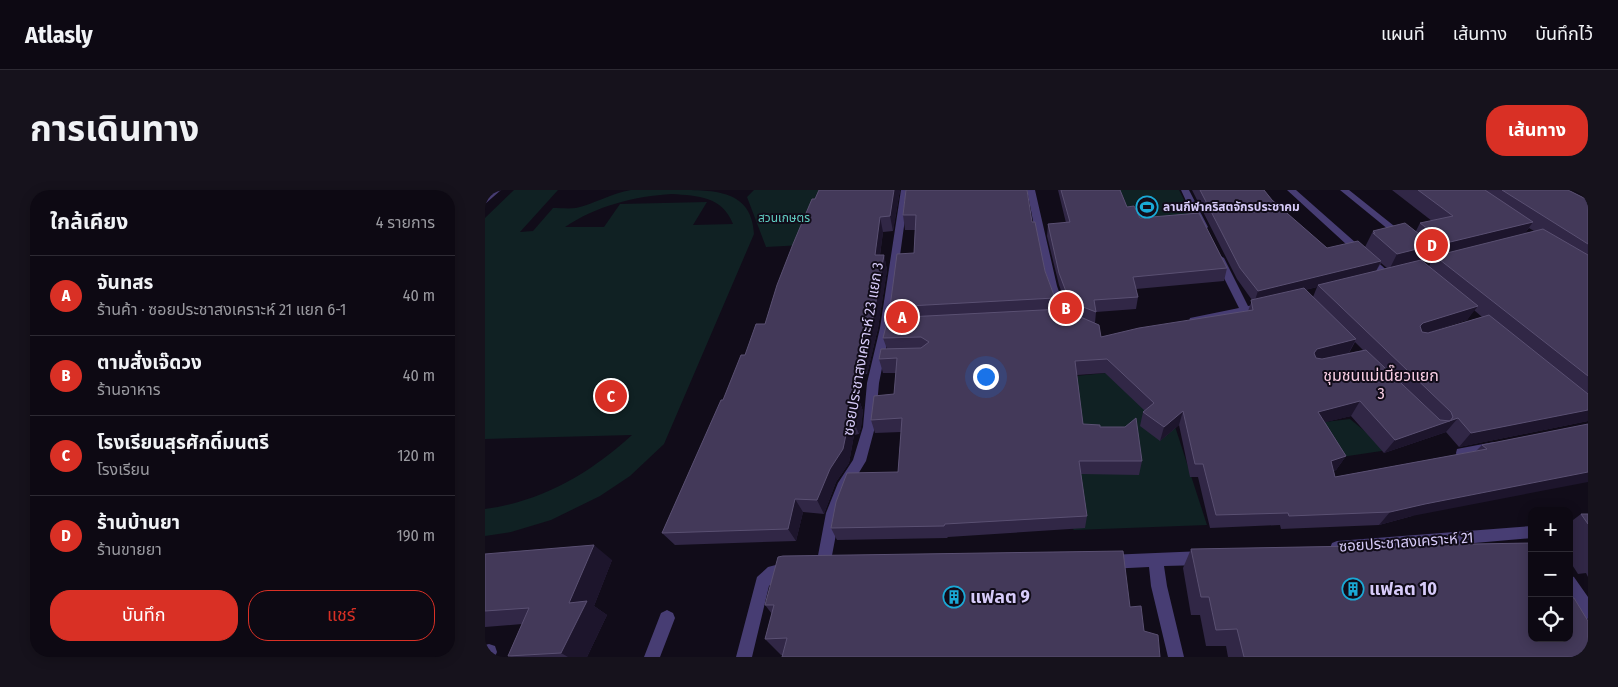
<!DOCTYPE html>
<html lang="th">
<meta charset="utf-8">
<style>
body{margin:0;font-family:"Fira Sans Condensed","Noto Sans Thai",sans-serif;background:#16121c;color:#f1f3f6}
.controls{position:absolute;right:15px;bottom:15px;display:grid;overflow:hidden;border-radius:10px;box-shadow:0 2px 12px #0003}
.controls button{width:45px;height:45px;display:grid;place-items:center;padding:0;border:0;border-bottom:1px solid #2d2a33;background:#0d0913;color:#f1f3f6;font:25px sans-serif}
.you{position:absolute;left:500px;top:186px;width:18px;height:18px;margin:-12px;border:4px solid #fff;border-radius:50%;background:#1a73e8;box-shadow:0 0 0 8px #1a73e833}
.badge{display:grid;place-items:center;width:32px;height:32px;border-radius:50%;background:#d93025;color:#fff;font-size:16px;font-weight:700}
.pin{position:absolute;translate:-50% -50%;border:2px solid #fff;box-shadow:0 1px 5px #0006}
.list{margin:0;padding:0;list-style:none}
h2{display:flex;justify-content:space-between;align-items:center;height:65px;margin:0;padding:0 20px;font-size:21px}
h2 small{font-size:16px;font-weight:400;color:#9a9aa0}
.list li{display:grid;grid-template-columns:32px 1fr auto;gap:15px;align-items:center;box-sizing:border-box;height:80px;padding:0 20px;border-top:1px solid #2d2a33}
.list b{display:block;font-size:19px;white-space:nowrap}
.list p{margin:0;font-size:16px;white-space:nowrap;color:#9a9aa0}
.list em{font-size:16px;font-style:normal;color:#9a9aa0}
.actions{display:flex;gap:10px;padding:15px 20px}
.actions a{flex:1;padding:11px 0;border:1px solid #d93025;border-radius:20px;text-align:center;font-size:18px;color:#d93025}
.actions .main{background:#d93025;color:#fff}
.icon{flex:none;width:28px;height:28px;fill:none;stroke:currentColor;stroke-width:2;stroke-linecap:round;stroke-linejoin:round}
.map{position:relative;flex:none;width:1103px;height:467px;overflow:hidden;border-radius:20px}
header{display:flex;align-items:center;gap:30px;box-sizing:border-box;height:70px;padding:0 25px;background:#0d0913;border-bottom:1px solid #2d2a33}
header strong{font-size:24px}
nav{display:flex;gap:28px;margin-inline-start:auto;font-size:18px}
.intro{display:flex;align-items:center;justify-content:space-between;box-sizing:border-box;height:120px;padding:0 30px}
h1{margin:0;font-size:35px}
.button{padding:12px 22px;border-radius:20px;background:#d93025;color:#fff;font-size:18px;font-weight:700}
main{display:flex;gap:30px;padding:0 30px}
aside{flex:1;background:#0d0913;border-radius:20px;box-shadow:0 2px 12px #0003}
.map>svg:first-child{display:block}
</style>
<header>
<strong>Atlasly</strong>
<nav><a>แผนที่</a><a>เส้นทาง</a><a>บันทึกไว้</a></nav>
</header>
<div class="intro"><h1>การเดินทาง</h1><a class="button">เส้นทาง</a></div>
<main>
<aside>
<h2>ใกล้เคียง<small>4 รายการ</small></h2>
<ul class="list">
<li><span class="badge">A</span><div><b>จันทสร</b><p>ร้านค้า · ซอยประชาสงเคราะห์ 21 แยก 6-1</p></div><em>40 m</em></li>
<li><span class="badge">B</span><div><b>ตามสั่งเจ๊ดวง</b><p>ร้านอาหาร</p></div><em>40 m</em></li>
<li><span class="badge">C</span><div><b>โรงเรียนสุรศักดิ์มนตรี</b><p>โรงเรียน</p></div><em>120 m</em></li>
<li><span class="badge">D</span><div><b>ร้านบ้านยา</b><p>ร้านขายยา</p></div><em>190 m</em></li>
</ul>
<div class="actions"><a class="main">บันทึก</a><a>แชร์</a></div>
</aside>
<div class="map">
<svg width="1103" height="467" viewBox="0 0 1103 467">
<rect width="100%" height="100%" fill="#110c19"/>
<path fill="#102123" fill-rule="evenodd" d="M29,0H73L35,42L48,41L68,18C75,18 84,19 91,18C109,14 127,3 146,0C161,0 177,0 192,0C230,0 267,0 269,44L179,254L145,286L115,306L66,330L26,342L0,346V319C58,311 104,284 147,245L0,249V28ZM187,4C213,6 237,6 248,34L208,35L222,12L135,14L119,37H80C111,16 150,6 187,4Z
M269,0H342L318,55L281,57L262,7Z
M614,0H694L712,35L629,42Z
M671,178L722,335L589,340L552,302L540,191Z
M865,229L903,260L843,269L823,234Z"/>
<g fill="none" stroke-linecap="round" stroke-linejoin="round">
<path fill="#473d73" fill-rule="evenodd" d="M7,0H16L0,14V6Z
M416,0H424L405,138L394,193L390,237L381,271L364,299L355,323L345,376L343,381L338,383L333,381L331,376L341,323L353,293L368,270L378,237L382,193L395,138Z
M542,0H550L572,96L583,128L582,131L578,132C565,128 546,18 542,0Z
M696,0H704L723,37L721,39L718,40L713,37Z
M802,0H811L905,83V87H897Z
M855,0H864L953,71V75H947Z
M1098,0H1103V4Z
M734,65L739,68L763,116L780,113L785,116L780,119L709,135L705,134L704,131L705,128L754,118L729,68Z
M1009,252L1014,253L1015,257L1014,261L977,268L972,267L971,263L972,259L977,258Z
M1047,336V348L852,365L847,363L845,358L847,353L852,351Z
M718,361L723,363L725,368L723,373L718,375L679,376L682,396L699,467H683L666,396L664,377L623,379L618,377L616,372L618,367L623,365Z
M306,371L311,373L313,378L311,383L292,388L284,396L267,467H251L272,387L283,377Z
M1084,385L1089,387L1103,407V429L1097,426L1084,406Z
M182,420L188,423L190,428L175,467H159L176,423Z
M4,454L10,456L12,462L10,467H0V455Z"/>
</g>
<path fill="#312746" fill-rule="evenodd" d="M415,0L408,41L398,42L395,65H399L402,80L393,138L382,184H378L374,210L378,221L376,237L374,244L369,245L364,273L351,292L339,324L318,322L311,351L190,355L177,343L260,165L280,134Z
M421,0L547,32L560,81L570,108V120L584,122L574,95L562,46L563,34L581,33L573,0H635L642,17L655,28L742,78L739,91L651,99L653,107L651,119L611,122L610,133L616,147L763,121L767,110L752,89L707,0H779L787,10L842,58L880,57L888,41H931L935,33L947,31L907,0H1083L1103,10V231L974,257L961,242L899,263L866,226L840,232L861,266L851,280L849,281L850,287L991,261L997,255L1103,234L927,326L894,335L796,339L795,335L725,338L713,287H705L694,235L675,251L655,236L658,222L660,221L620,183L592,185L598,234L615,237L657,271L654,285L596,284L602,326L600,338L463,347L462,348L352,350L346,338L413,282L416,242L390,243L386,230L409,204L411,183H398L394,169L402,159L398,148L407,128L405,117L429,63L430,40H420L418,25ZM1044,38L1049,41L1040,43ZM945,62L950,66L944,76L938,71ZM896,73L902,78L891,81ZM832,97L828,107L820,100ZM989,120L997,127L943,143H942L982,130ZM870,152L878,160L864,163Z
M1096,324H1103V387L1101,383L1093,384L1084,370V333Z
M706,359L1047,448L1103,467H743L741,456H721L715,425H706L698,378Z
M638,361L298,465H296L280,449L287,424L280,415Z
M0,364L127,370L109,416L122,425L102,467H26L23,466L37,434L0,437Z"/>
<path fill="#1d152c" d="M409,0H415L408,41L405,26Z
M395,27L398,42L393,80L390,65Z
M1048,32L1038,46L952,68L961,53Z
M948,55L939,71L904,80L912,64Z
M399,65L402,80L393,138L382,184L378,169Z
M896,71L890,83L833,95L832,97L769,113L773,101Z
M993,116L982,130L928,147L925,151L938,133Z
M871,149L863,164L825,173L829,163L832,159Z
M374,169L378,184L374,210L378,221L376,237L374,244L368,230L366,207Z
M875,211L866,226L825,236L833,222Z
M1103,220V231L974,257L986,243Z
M698,221L694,235L675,251L679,237Z
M973,228L961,242L899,263L910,250Z
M364,230L369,245L364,273L351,292L339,324L332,310Z
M861,266L851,280L837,285L846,271Z
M1103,282V292L927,326L894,335L905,322L940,314Z
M310,309L318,322L311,351L303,339Z
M109,355L127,370L109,416L122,425L102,467H83L76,463L84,413Z"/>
<path fill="#433959" stroke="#5a5072" d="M334,0H409L405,26L395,27L390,65H399L389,123L378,169H374L366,207H373L371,222L368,230H364L358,259L345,279L332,310L310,309L303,339L177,343L236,210H238L256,165H260L271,134H280L292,95L308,54L327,9H330Z
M421,0H542L547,32H550L560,81L570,108L405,117L412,64L429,63L431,25H418Z
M576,0H635L642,17L649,16L655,28L714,23L742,78L648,87L653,107L609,110L611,122L585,112L574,83L563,34L585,32Z
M715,0H779L787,10L842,58L873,51L896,71L773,101L755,78Z
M933,0H1000L1048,32L961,53L935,33L968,26Z
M1017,0H1083L1103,10V54Z
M920,33L948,55L912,64L888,43H890L888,41Z
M1058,39L1103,65V186L950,66Z
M936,70L993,116L938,133L935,136L937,142L943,143L1004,125L1103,204V220L986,243L973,228L910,250L875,211L833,222L861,266L846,271L850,287L1002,259L997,255L1103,234V282L940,314L905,322L804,326L803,323L731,325L718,274H710L698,221L679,237L658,222L669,213L622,169L590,171L598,234L615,235V237H640L651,228L657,271H594L602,326L460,334L459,336L346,338L351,312L362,283L413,282L417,228L386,230L389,206L409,204L412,168L394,169L396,159L436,158L444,152L436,147L398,148L403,128L577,119L614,135L616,147L654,138L768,120L766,110L819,98L871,149L832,159L829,163L831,168L837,169L881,160L955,230L965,231L968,227L966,222L833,95Z
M1096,324H1103V334Z
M1046,353L1047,355V448H1084V408H1089L1103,431V467H759L752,439L731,440L724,407H716L706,359Z
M109,355L84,413L102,411L76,463L23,466L44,418L0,421V364Z
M638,361L645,417L656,416L659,441L673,445L675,467H297L302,448L280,449L289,415H280L293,367L298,366Z"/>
<defs>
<g id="stadium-ring" transform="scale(1.125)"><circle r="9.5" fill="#110c19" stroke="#1aa9d6" stroke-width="1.5"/><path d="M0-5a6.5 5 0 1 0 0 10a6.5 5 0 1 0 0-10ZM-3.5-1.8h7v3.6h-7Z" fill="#1aa9d6"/></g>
<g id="building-ring" transform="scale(1.125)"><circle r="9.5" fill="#110c19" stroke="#1aa9d6" stroke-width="1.5"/><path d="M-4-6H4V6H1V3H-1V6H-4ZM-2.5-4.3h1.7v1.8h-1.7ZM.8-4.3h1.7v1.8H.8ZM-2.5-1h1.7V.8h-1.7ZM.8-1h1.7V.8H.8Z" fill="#1aa9d6"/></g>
</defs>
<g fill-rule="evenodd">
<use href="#stadium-ring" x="662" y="17"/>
<use href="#building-ring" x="868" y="399"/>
<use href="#building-ring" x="469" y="407"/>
</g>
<g text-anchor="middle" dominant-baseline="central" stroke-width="4" stroke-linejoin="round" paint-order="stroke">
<g font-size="12" font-weight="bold" fill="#d7cbf9" stroke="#110c19" text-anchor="start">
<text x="678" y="17">ลานกีฬาคริสตจักรประชาคม</text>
</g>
<g font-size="12" fill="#61cfc3" stroke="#110c19">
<text x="299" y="28">สวนเกษตร</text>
</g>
<g font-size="15" fill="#d7cbf9" stroke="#110c19">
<text transform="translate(378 159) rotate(-80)">ซอยประชาสงเคราะห์ 23 แยก 3</text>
<text transform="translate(921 352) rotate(-4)">ซอยประชาสงเคราะห์ 21</text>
</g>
<g font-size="16" fill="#f9cde3" stroke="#110c19">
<text x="896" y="185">ชุมชนแม่เนี๊ยวแยก<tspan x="896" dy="18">3</tspan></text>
</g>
<g font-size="18" font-weight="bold" fill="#d7cbf9" stroke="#110c19" text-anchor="start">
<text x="884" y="399">แฟลต 10</text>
<text x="485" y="407">แฟลต 9</text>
</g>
</g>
</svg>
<div class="controls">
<button>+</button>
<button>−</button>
<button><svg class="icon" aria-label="locate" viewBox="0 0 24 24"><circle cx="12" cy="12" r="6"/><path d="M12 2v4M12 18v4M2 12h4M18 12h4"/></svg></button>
</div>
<div class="you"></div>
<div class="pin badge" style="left:417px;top:127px">A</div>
<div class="pin badge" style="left:581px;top:118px">B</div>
<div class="pin badge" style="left:126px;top:206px">C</div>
<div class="pin badge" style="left:947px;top:55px">D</div>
</div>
</main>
